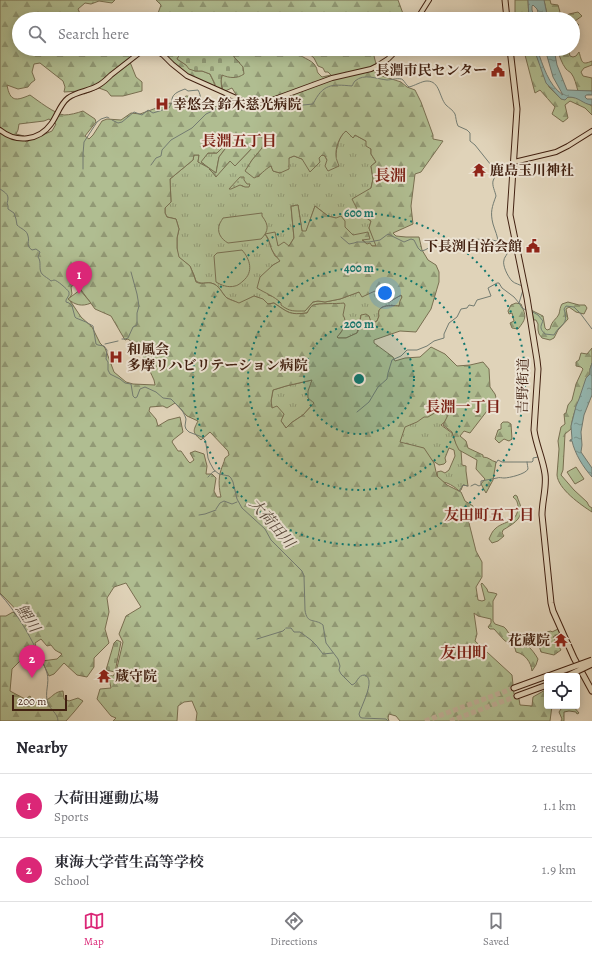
<!DOCTYPE html>
<meta charset="utf-8">
<style>
body{margin:0;font-family:Alegreya,"Noto Serif JP",serif;background:#f7f7f7;color:#2b2b33}
.controls{position:absolute;right:12px;bottom:12px;display:grid;overflow:hidden;border-radius:4px;box-shadow:0 2px 10px #0003}
.controls button{width:36px;height:36px;display:grid;place-items:center;padding:0;border:0;border-bottom:1px solid #e1e1e2;background:#fff;color:#2b2b33;font:20px sans-serif}
.scale{position:absolute;left:12px;bottom:10px;width:55px;box-sizing:border-box;padding-left:4px;border:2px solid #422111;border-top:0;font-size:11px;line-height:14px;white-space:nowrap;color:#422111;-webkit-text-stroke:3px #ebe2d2;paint-order:stroke}
.you{position:absolute;left:385px;top:293px;width:14px;height:14px;margin:-10px;border:3px solid #fff;border-radius:50%;background:#1a73e8;box-shadow:0 0 0 6px #1a73e833}
.badge{display:grid;place-items:center;width:26px;height:26px;border-radius:50%;background:#db2777;color:#fff;font-size:13px;font-weight:700}
.pin{position:absolute;translate:-50% -33px;filter:drop-shadow(0 1px 2px #0008)}
.pin::after{content:'';position:absolute;top:21px;width:14px;height:12px;background:inherit;clip-path:polygon(0 0,100% 0,50% 100%)}
.list{margin:0;padding:0;list-style:none}
h2{display:flex;justify-content:space-between;align-items:center;height:52px;margin:0;padding:0 16px;font-size:17px}
h2 small{font-size:13px;font-weight:400;color:#7c7c81}
.list li{display:grid;grid-template-columns:26px 1fr auto;gap:12px;align-items:center;box-sizing:border-box;height:64px;padding:0 16px;border-top:1px solid #e1e1e2}
.list b{display:block;font-size:15px;white-space:nowrap}
.list p{margin:0;font-size:13px;white-space:nowrap;color:#7c7c81}
.list em{font-size:13px;font-style:normal;color:#7c7c81}
.icon{flex:none;width:22px;height:22px;fill:none;stroke:currentColor;stroke-width:2;stroke-linecap:round;stroke-linejoin:round}
.map{position:relative;flex:none;width:592px;height:721px;overflow:hidden}
.search{position:absolute;background:#fff;box-shadow:0 2px 10px #0003;left:12px;right:12px;top:12px;height:44px;display:flex;align-items:center;gap:10px;box-sizing:border-box;padding:0 14px;border-radius:22px;color:#7c7c81;font-size:15px}
.sheet{height:180px;background:#fff}
nav{display:flex;justify-content:space-around;align-items:center;box-sizing:border-box;height:56px;border-top:1px solid #e1e1e2;background:#fff;font-size:11px;color:#7c7c81}
nav a{display:grid;justify-items:center;gap:2px}
nav .on{color:#db2777}
.map>svg:first-child{display:block}
</style>
<div class="map">
<svg width="592" height="721" viewBox="0 0 592 721">
<defs>
<pattern id="grass-tufts" width="24" height="20" patternUnits="userSpaceOnUse"><rect width="24" height="20" fill="#b0bd91"/><path d="M3 7l-1-3M5 7V3M7 7l1-3M15 17l-1-3M17 17v-4M19 17l1-3" fill="none" stroke="#919975"/></pattern>
<pattern id="forest-firs" width="22" height="20" patternUnits="userSpaceOnUse"><rect width="22" height="20" fill="#b0bd91"/><path d="M5 1l3.5 6h-7zM16 11l3.5 6h-7z" fill="#919975"/></pattern>
<pattern id="cemetery-stones" width="16" height="16" patternUnits="userSpaceOnUse"><rect width="16" height="16" fill="#b0bd91"/><path d="M2 7V4a2 2 0 0 1 4 0v3zM10 15v-3a2 2 0 0 1 4 0v3z" fill="#919975"/></pattern>
<pattern id="garden-dots" width="8" height="8" patternUnits="userSpaceOnUse"><rect width="8" height="8" fill="#b0bd91"/><path d="M2 2h.1M6 6h.1" fill="none" stroke="#919975" stroke-width="1.8" stroke-linecap="round"/></pattern>
<pattern id="water-ripples" width="26" height="14" patternUnits="userSpaceOnUse"><rect width="26" height="14" fill="#94b7b1"/><path d="M2 4q2-2 4 0t4 0M15 11q2-2 4 0t4 0" fill="none" stroke="#7a948f"/></pattern>
</defs>
<rect width="100%" height="100%" fill="#e0d3b9"/>
<filter id="stains"><feTurbulence type="fractalNoise" baseFrequency=".005" numOctaves="4"/><feColorMatrix values="0 0 0 0 .2 0 0 0 0 .09 0 0 0 0 .02 0 0 0 .5 -.17"/></filter>
<radialGradient id="worn" r=".72"><stop offset=".6" stop-color="#630" stop-opacity="0"/><stop offset="1" stop-color="#630" stop-opacity=".3"/></radialGradient>
<path fill="url(#grass-tufts)" stroke="#796f51" d="M346,131L353,138L355,135L366,141L371,149V154L376,162L371,166L373,179L371,188L359,213L371,221L369,228L377,246H371L367,244L362,239L353,235L336,218L328,216L315,206L306,232L302,231L298,205L291,207L294,238L289,246H278L276,240L265,234C270,241 271,249 275,256C276,256 280,260 281,261L273,265L268,295L275,297L281,303L305,311L313,302L318,301L325,302L340,299L359,292L375,291L382,300L389,302L401,295L402,297L399,306C391,305 376,304 379,316L377,321L373,323L361,315L357,333L346,338H338L337,337L342,331L331,304H319L311,307L307,313C289,315 289,313 274,303L268,304L262,299L254,296L239,304C235,301 231,300 227,298C221,293 220,285 211,283C205,282 202,285 196,281L194,275L190,266L178,257L177,248V238L179,229L176,219L167,217L165,213V208L171,202L170,179L193,160L194,155H199L198,162L204,164L200,162L208,153H217L224,146H226L225,149L219,157L216,173L209,169L216,176L230,161L235,166L253,147L257,137L265,138L262,149L252,160L246,170L258,177L265,169L271,165L273,171L280,173L289,158L294,156L302,159L319,158L322,155L325,156L327,160L336,157C336,148 339,136 346,131Z
M312,380L311,383L314,403L303,415L291,423L286,428L272,408L271,401L273,390L286,386Z
M439,408L449,414L448,419L441,425L452,433L456,443L461,450L462,465L466,466V471L468,486L463,485L461,490L459,491C456,488 452,485 447,483C444,482 441,482 438,480L437,472L441,471L445,473L449,470L455,456L454,450L449,448L445,458L446,462L444,464L439,465L407,443L405,444L398,443L404,426L411,424L415,421Z"/>
<path fill="url(#forest-firs)" stroke="#796f51" fill-rule="evenodd" d="M0,0H115L112,3L99,1L91,4L85,3L78,9L81,16L80,19H19V49H142L138,51L130,62L136,77L142,82V91L123,96H111L107,91L99,88L84,94L80,91L64,92L65,87L63,81L40,63L34,64L32,72L35,80L31,83L28,87L18,89L7,85C10,102 16,101 30,95C37,100 55,114 64,115C70,115 77,113 83,111L95,119L96,122L85,136L89,139L93,135L102,121L107,119L121,120L131,113L140,114L170,103L174,105L186,96L198,97L208,104L217,107L223,108L230,110L234,102L239,103L244,100L237,96L232,88L225,91H223L221,81L222,75L240,63L234,57L231,49H296C299,59 312,58 316,67C317,68 317,72 318,73L322,77L331,75L328,72H325L323,68L318,66L314,58L307,52L311,49H376L377,52L374,56L376,64L373,67L376,74L401,82L407,87L415,90L421,102L433,135V139L443,141L421,172L415,174L411,206L413,224L393,233L396,236L406,237H419L422,250L428,260L436,265L439,272V282L431,309L416,332L400,331L374,340V343L393,357L395,361L405,358L420,357L431,347L445,354L457,366L470,365L483,362L489,369L490,387L495,394L497,401L490,407L470,433L464,431L460,436L466,441L468,448L483,455V457C489,457 491,461 496,462L493,480L486,493L481,484L485,479L476,469L477,460L459,450L456,444L452,432L443,425L448,415L442,410L438,411L428,417H424L417,422L405,427L400,442L424,448L434,463L437,476L447,485L461,492L465,501L473,506V510L468,519L476,551L482,562V577L476,587L478,600L482,601L485,600L481,584L482,583L487,589L488,592L494,593L497,594L493,601V621L495,624L504,627L506,629L510,635C522,639 532,648 538,659L536,665L532,671C531,662 525,654 516,652L515,648L504,640L494,629H490L488,627L491,623V619L478,616L474,613L477,634L475,641L512,675L514,694L519,699L520,705L532,706L533,697L547,689V706H552L550,721H400L396,716L389,714L388,718L389,721H196L197,713L192,701L184,702L178,706L177,721H113L116,718L111,716L97,699L100,689L111,688L108,674L113,676L116,672L123,642L119,634L126,616L141,607L126,583L114,587L107,598L109,612L105,629L109,643L94,658V667L87,677L77,675L64,663L54,674L49,676L42,661L57,659L62,654L55,650L51,645L47,646L41,639L35,643L39,658L27,656L20,661L12,669L10,691L25,699L30,696L33,701C52,704 50,692 63,691L64,699L69,701L78,698L83,701L74,712L66,721H0V616H6L13,612L28,627L31,625L0,593ZM49,119L56,124L52,131L26,142L24,136L16,134L18,130L19,124L44,121ZM346,131L353,138L355,135L366,141V146L371,149V154L376,162L371,166L373,179L371,188L352,199L359,213L371,221L369,228L376,246H372L370,243L367,244L362,240L370,239L368,232L353,235L345,227V221L341,216L336,218L328,216L315,206L306,231H302L298,205L291,206L294,238L289,246L284,242L278,246L275,232L265,234C270,240 269,243 272,250C274,254 277,257 280,261L273,265L260,277L257,288C265,293 274,296 281,303V305C290,312 294,311 305,311L313,302L318,301L325,302L340,299L359,292L362,297L375,291L382,300L389,302L401,295L402,297L400,301L399,306C391,306 376,304 379,316L377,321L373,323L371,322L369,316L366,314L361,315L359,329L357,333L346,338H338L337,337C343,330 348,323 343,315L345,305L344,303C336,304 320,303 313,305C310,307 309,310 307,313C289,315 289,313 274,303L268,304L263,299L254,296L239,303C235,301 230,300 227,298C221,293 220,285 211,283C205,282 202,285 196,282L194,276L190,266L179,257L177,248V238L179,229L176,219L167,217L165,213V208L171,202L170,179L193,160L194,155H199L198,162L209,168L216,177L230,161L235,166L253,147L257,137L264,138L262,148L252,160L245,171L254,178C260,176 265,169 271,166L273,171L280,173L289,169V158L294,156L302,159L310,172L320,162L319,158L322,155L325,156L327,160L325,166L328,171L339,166C338,163 336,159 336,156C335,148 340,135 346,131ZM224,146H226L225,149L219,157L216,173L201,162L208,153H217ZM76,283L95,309L111,316L125,340L128,339C138,345 149,369 154,380L155,385L133,384L126,382L114,372L105,348L100,343L92,327L81,317L69,299L72,294L71,287ZM312,380L308,391V398L314,403L303,415L291,423L286,428L281,421L284,414L277,406L272,408L271,401L273,390L286,386ZM175,403L187,416L198,421C193,431 192,432 201,440L210,432L228,451L229,455L225,458C224,463 222,466 221,470C218,479 219,489 221,497H217L214,491L216,478L212,474H206L207,466L204,454L195,451L190,453L194,460L190,463L188,461L181,451H178L172,442L173,440L183,432L180,417L168,420L158,426L156,419L149,411L150,407L163,406L167,408Z
M156,0H398L405,19H382L380,14H375L367,17L366,19H202L199,16L192,19H155L157,16L161,5Z
M515,0H528L529,19H515Z
M544,0H550L551,4L558,5L560,12L556,14L557,19H548Z
M156,49H183L177,59L195,71H202L210,74C212,79 215,83 215,88L188,75L173,64V62L171,61L164,54Z
M522,49H534L549,87L561,99L568,97H577L581,100L592,106V115L585,108L570,101L565,105L568,118L563,122L552,114L555,107C550,101 545,96 540,90L535,93L525,55Z
M557,49H568L570,56L573,57L576,56L579,52C582,61 581,66 592,61V65L584,68L581,72L583,76L592,78V91H578C576,85 575,78 571,73C570,72 568,71 566,69C562,64 559,55 557,49Z
M568,302L579,305H585L587,308L584,314L576,312L569,307L566,309L568,319L558,330L554,338L550,340L542,338L539,334L538,330V324L536,320H534L531,310L543,316L545,328L547,330L550,329C552,320 556,320 559,314C560,310 560,307 562,304Z
M516,303L521,304C526,316 527,318 518,329L512,328L510,323L514,321L512,313L509,314L508,311L511,305Z
M592,348V363L590,369V374C585,380 584,388 581,395C577,406 572,416 571,429L565,434L563,470L561,475L574,490L587,502L589,506L592,508V512C581,505 558,489 557,475L559,449L558,441L561,427L565,424L564,414L566,413L568,405L572,400L576,384L583,369L581,367L576,366V362L579,360L581,353L587,354Z
M503,422H508L511,424L512,439L509,441L504,439L499,443L495,439L498,430L501,429V424Z
M515,495L517,496C518,500 521,505 521,509C522,520 511,525 503,530L502,533L504,536L498,541L492,543L489,539C491,535 492,531 496,528C504,521 517,523 518,508C518,503 517,500 513,497Z
M563,706H573L579,713L577,714L576,712L569,711L564,712V721H561L562,719L559,712Z"/>
<path fill="url(#cemetery-stones)" stroke="#796f51" d="M578,12L582,16L575,21L579,25L573,29V19H566V16L569,14Z
M183,49H231L234,57L243,67L244,74C237,79 229,78 222,75L221,81L222,91L215,88V84L210,74L202,71H195L189,69L186,65L177,59Z
M558,629L560,633L553,637L561,650L554,655L541,652L537,640L542,637L541,636L548,634L547,632L551,631L552,632Z
M117,640L121,642L115,672L106,670L114,643Z"/>
<path fill="url(#garden-dots)" stroke="#796f51" d="M240,177H244V180L247,184H250L249,187H245L240,185L231,189H229Z"/>
<path fill="#b0bd91" stroke="#796f51" d="M262,213V216C269,225 269,231 261,239L228,243C221,239 216,232 220,223C221,221 222,220 223,218Z
M242,250C250,259 254,272 243,281C241,283 237,286 235,286C228,288 221,285 216,282L214,256L217,253Z
M80,290L91,303C82,307 75,305 68,299Z
M576,467L584,479L575,484L567,472Z"/>
<path fill="url(#water-ripples)" stroke="#737b71" d="M528,0H544L548,19H540L537,9L533,5L532,6V10L535,19H529Z
M534,49H537C543,65 548,85 563,95L553,77L545,49H554L557,65L567,90L592,91V95H586L585,97L587,99H592V105C582,104 580,97 568,97L565,100L561,99L546,83Z
M592,363V395L584,415L581,432L582,445L581,452L583,455L592,468V477C583,467 575,454 572,441H570V440L572,439L571,426L576,406L579,399L586,378L590,374V369Z"/>
<g fill="none" stroke-linecap="round" stroke-linejoin="round">
<path stroke="#737b71" stroke-width="1" d="M112,120L118,123L122,122L134,112L142,115L148,110L153,113L169,108C171,105 171,103 172,99C173,93 180,91 185,89L188,91L198,90C200,93 200,96 201,99C204,106 213,107 219,110L228,107L241,110L266,108L288,101H293L303,105L313,104C323,84 331,84 352,86C353,84 354,82 355,81C364,73 377,79 387,80C391,80 400,77 403,80C405,82 406,85 409,87C414,86 422,81 427,81C440,81 439,97 446,105C449,108 453,110 455,114C456,117 456,122 458,126L467,130L470,133V141L475,145L495,170C496,175 495,176 493,181C492,186 495,191 496,196C492,207 490,212 493,224C495,231 498,236 498,243L505,249L507,254C506,256 504,258 504,260C502,265 508,277 512,281C515,284 520,284 523,287
M151,165L156,158L161,156L162,150L171,140L192,128L206,114L217,109
M0,169V171
M83,169V154L84,142L97,122L101,119L107,117L109,118
M0,189C6,193 10,195 7,203L8,206V209L14,213L16,219L17,225C21,229 27,230 28,236C30,242 25,245 32,250L36,249L40,252L38,257C42,262 38,269 42,274C45,277 48,278 51,281C52,281 53,280 54,280C57,280 67,289 69,292C69,293 69,294 69,295L66,300V302L69,303L72,306L75,317L76,318L86,322L93,326L96,344L98,345L104,346L107,350L106,359L108,362V370L110,374L120,379L125,383L131,384L133,396L135,398L137,397L140,389L145,387L156,392L163,398L171,399L182,410L185,416L186,419L185,426L186,429L189,432L202,437L205,440L206,444L208,458L210,463L214,470L219,474L229,476L231,478L233,482L237,499L242,508L265,529L271,540L302,571L304,576L305,610C307,625 315,618 323,625L326,643L338,659L340,666L339,670L341,674L352,685C358,683 357,675 365,675C368,677 368,677 369,681C370,690 362,705 359,714L360,717L362,718L386,719L388,721
M341,237L349,244L354,243L357,242H369L380,240L388,234L404,242L411,239L414,240L418,248L421,251L425,250L432,246H453C454,245 456,243 457,242C459,240 482,239 486,239C490,239 494,241 498,241
M519,303L523,290
M531,311L538,315L543,321C540,327 540,329 545,334L554,335C561,322 569,326 564,309L566,306L574,307L580,313L592,329
M122,339H125L128,338L133,327L137,325V313L139,306L137,294L131,272
M105,344L118,341
M357,412L369,402L378,387L387,379L388,373L392,360L401,356L407,350H417L427,346L434,341L444,338V334L449,323L457,317L461,309L467,308L469,305L474,306L477,300L491,296L488,288L497,283H499L502,288L514,297L519,303L522,308L526,310
M570,441L572,440
M496,463L498,460L502,462H532L533,461V458L538,457
M208,477C211,475 211,472 215,471
M471,486L475,484L479,486L481,485V481C486,480 492,479 497,478C499,477 502,478 504,478C509,478 526,474 528,469C528,468 527,463 527,462
M459,491L463,485L468,486
M216,509L220,503L224,501L232,504L237,502
M199,515L205,514L216,510
M0,594C16,612 28,632 38,653C41,659 45,666 47,673C50,683 44,693 48,703C50,710 58,713 58,721
M286,628H291L294,632H300L311,640L316,645L323,654L333,653
M257,639L283,631L285,629
M574,676L579,673
M557,706H558"/>
<path stroke="#c0af97" stroke-width="5" stroke-dasharray="5 2.5" stroke-linecap="butt" d="M425,721L514,688
M450,721L517,696"/>
<g stroke="#422111" stroke-width="6">
<path id="primary" d="M417,19L429,0
M0,130C16,143 39,141 51,124C57,116 60,104 68,98C77,91 90,91 99,85C104,82 107,79 111,75C120,68 129,61 138,54L145,50L156,51L163,55L172,64L187,76L243,101L258,103L272,100L332,78L371,69L377,66L388,59L398,49
M514,162L556,152L568,146L592,131"/>
</g>
<g stroke="#422111" stroke-width="7">
<path id="highway" d="M505,0L507,19
M510,49L517,109L510,215L527,298L537,360L538,369L534,430C536,445 543,459 545,474C547,487 542,501 542,515L551,603L553,611L574,658L592,691
M514,688L547,676
M517,696L547,685"/>
</g>
<use href="#primary" stroke="#e0d3b9" stroke-width="4"/>
<use href="#highway" stroke="#e0d3b9" stroke-width="5"/>
<g stroke="#422111" stroke-width="7" stroke-linecap="butt">
<path id="highway-bridge" d="M548,676L592,660
M567,676L592,664"/>
</g>
<use href="#highway-bridge" stroke="#e0d3b9" stroke-width="5"/>
</g>
<circle cx="359" cy="379" r="55" fill="#0f766e" fill-opacity=".12"/>
<g fill="none" stroke="#0f766e" stroke-width="2" stroke-dasharray="2 4">
<circle cx="359" cy="379" r="55"/>
<circle cx="359" cy="379" r="111"/>
<circle cx="359" cy="379" r="166"/>
</g>
<defs>
<g id="civic-bare" transform="scale(1.08)"><path d="M-.6-6.5H3V-4.5H.6V-3L4-1V1h2V6H-6V1h2V-1L-.6-3ZM-1.2 2.5V6h2.4V2.5Z" fill="#8f2418" stroke="#ebe2d2" stroke-width="2.5" paint-order="stroke"/></g>
<g id="hospital-bare" transform="scale(1.08)"><path d="M-5-5h3v3.5h4V-5h3V5h-3V1.5h-4V5h-3Z" fill="#8f2418" stroke="#ebe2d2" stroke-width="2.5" paint-order="stroke"/></g>
<g id="temple-bare" transform="scale(1.08)"><path d="M0-6L5-2H3V0L6.5 2.5H4V6H1.5V3h-3V6H-4V2.5H-6.5L-3 0V-2H-5Z" fill="#8f2418" stroke="#ebe2d2" stroke-width="2.5" paint-order="stroke"/></g>
</defs>
<g fill-rule="evenodd">
<use href="#civic-bare" x="498" y="70"/>
<use href="#hospital-bare" x="162" y="104"/>
<use href="#temple-bare" x="479" y="170"/>
<use href="#civic-bare" x="533" y="246"/>
<use href="#hospital-bare" x="116" y="357"/>
<use href="#temple-bare" x="561" y="640"/>
<use href="#temple-bare" x="104" y="676"/>
</g>
<g text-anchor="middle" dominant-baseline="central" stroke-width="4" stroke-linejoin="round" paint-order="stroke">
<g font-size="14" font-weight="bold" fill="#422111" stroke="#ebe2d2" text-anchor="start">
<text x="487" y="70" text-anchor="end">長淵市民センター</text>
<text x="173" y="104">幸悠会 鈴木慈光病院</text>
<text x="490" y="170">鹿島玉川神社</text>
<text x="522" y="246" text-anchor="end">下長渕自治会館</text>
<text x="127" y="349">和風会<tspan x="127" dy="16">多摩リハビリテーション病院</tspan></text>
<text x="550" y="640" text-anchor="end">花蔵院</text>
<text x="115" y="676">蔵守院</text>
</g>
<g font-size="14" fill="#422111" stroke="#ebe2d2">
<text transform="translate(523 386) rotate(-89)">吉野街道</text>
</g>
<g font-size="15" font-weight="bold" fill="#7a1f14" stroke="#ebe2d2">
<text x="239" y="141">長淵五丁目</text>
<text x="463" y="407">長淵一丁目</text>
<text x="489" y="515">友田町五丁目</text>
</g>
<g font-size="15" font-style="italic" fill="#564639" stroke="#ebe2d2">
<text transform="translate(272 523) rotate(49)">大荷田川</text>
<text transform="translate(28 618) rotate(57)">鯉川</text>
</g>
<g font-size="16" font-weight="bold" fill="#7a1f14" stroke="#ebe2d2">
<text x="390" y="176">長淵</text>
<text x="464" y="653">友田町</text>
</g>
</g>
<circle cx="359" cy="379" r="6" fill="#0f766e" stroke="#ebe2d2" stroke-width="2"/>
<g font-size="12" text-anchor="middle" font-weight="bold" fill="#0f766e" stroke="#ebe2d2" stroke-width="4" stroke-linejoin="round" paint-order="stroke">
<text x="359" y="217">600 m</text>
<text x="359" y="272">400 m</text>
<text x="359" y="328">200 m</text>
</g>
<rect width="100%" height="100%" filter="url(#stains)"/>
<rect width="100%" height="100%" fill="url(#worn)"/>
</svg>
<div class="controls">
<button><svg class="icon" aria-label="locate" viewBox="0 0 24 24"><circle cx="12" cy="12" r="6"/><path d="M12 2v4M12 18v4M2 12h4M18 12h4"/></svg></button>
</div>
<div class="scale">200 m</div>
<div class="you"></div>
<div class="pin badge" style="left:79px;top:294px">1</div>
<div class="pin badge" style="left:32px;top:678px">2</div>
<div class="search"><svg class="icon" aria-label="search" viewBox="0 0 24 24"><circle cx="10" cy="10" r="6"/><path d="M15 15l6 6"/></svg>Search here</div>
</div>
<section class="sheet">
<h2>Nearby<small>2 results</small></h2>
<ul class="list">
<li><span class="badge">1</span><div><b>大荷田運動広場</b><p>Sports</p></div><em>1.1 km</em></li>
<li><span class="badge">2</span><div><b>東海大学菅生高等学校</b><p>School</p></div><em>1.9 km</em></li>
</ul>
</section>
<nav>
<a class="on"><svg class="icon" aria-label="map" viewBox="0 0 24 24"><path d="M3 6l6-2 6 2 6-2v14l-6 2-6-2-6 2zM9 4v14M15 6v14"/></svg>Map</a>
<a><svg class="icon" aria-label="directions" viewBox="0 0 24 24"><path d="M12 3l9 9-9 9-9-9zM9 14v-3h6M13 9l2 2-2 2"/></svg>Directions</a>
<a><svg class="icon" aria-label="saved" viewBox="0 0 24 24"><path d="M7 4h10v16l-5-4-5 4z"/></svg>Saved</a>
</nav>
